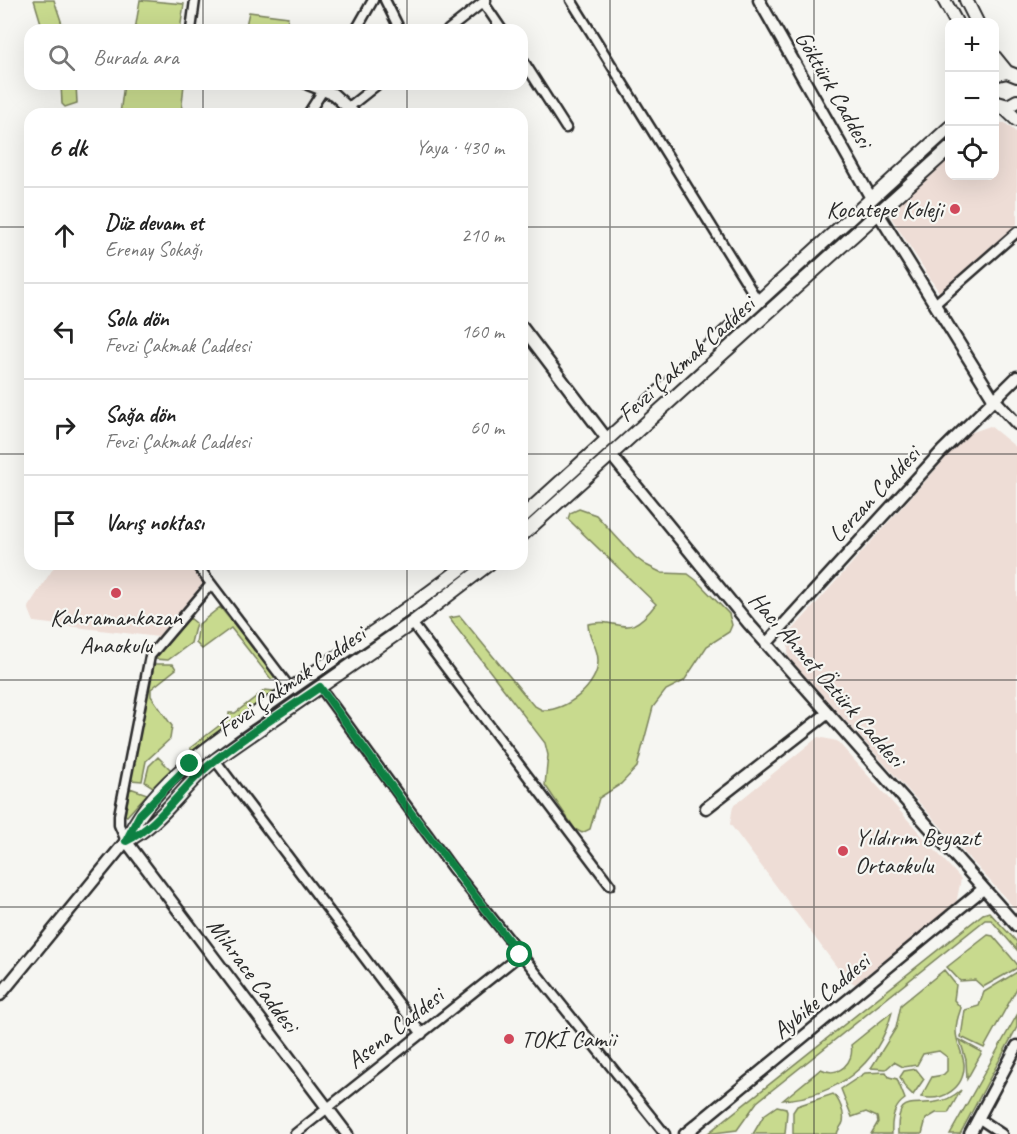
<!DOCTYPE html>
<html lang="tr">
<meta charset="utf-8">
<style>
body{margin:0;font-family:Caveat,sans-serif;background:#f2f2f2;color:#222}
.controls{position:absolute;right:18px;top:18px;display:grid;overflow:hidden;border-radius:12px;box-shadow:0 6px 24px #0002}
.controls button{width:54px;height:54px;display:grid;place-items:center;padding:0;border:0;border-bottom:2px solid #e0e0e0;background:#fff;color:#222;font:30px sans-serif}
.stop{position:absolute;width:18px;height:18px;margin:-14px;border:4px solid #0b8043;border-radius:50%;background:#fff}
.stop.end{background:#0b8043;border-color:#fff;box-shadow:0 2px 6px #0008}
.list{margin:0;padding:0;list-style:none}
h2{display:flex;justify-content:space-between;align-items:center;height:78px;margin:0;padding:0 24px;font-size:26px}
h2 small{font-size:20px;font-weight:400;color:#767676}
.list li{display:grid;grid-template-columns:39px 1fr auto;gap:18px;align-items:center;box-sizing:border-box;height:96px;padding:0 24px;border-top:2px solid #e0e0e0}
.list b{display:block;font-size:22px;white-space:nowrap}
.list p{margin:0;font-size:20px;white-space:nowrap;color:#767676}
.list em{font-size:20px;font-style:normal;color:#767676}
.icon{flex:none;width:33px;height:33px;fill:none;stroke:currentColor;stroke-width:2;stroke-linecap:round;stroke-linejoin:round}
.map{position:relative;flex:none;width:1017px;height:1134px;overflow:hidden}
.search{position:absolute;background:#fff;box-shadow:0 6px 24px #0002;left:24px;top:24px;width:504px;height:66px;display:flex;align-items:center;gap:15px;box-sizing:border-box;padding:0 21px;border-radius:18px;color:#767676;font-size:22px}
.panel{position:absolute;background:#fff;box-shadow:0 6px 24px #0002;left:24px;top:108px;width:504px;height:462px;border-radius:18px}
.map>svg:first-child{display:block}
</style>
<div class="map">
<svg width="1017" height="1134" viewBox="0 0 1017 1134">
<rect width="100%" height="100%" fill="#f6f6f2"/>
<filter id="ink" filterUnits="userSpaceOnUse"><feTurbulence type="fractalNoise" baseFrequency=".0167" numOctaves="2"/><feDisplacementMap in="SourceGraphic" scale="12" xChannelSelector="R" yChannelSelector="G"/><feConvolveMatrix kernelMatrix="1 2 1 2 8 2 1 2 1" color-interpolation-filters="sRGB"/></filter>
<g filter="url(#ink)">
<path fill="#eeddd6" d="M995,123H1005L1017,133V224L939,292L892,219L891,212L893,206L949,158L950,176H994Z
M990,426L1017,448V911L788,657V635L967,434Z
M56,564H192L205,581L158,637L34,622L28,607Z
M818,737L837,741L961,879L956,904L855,984L845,978L730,824L733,806Z"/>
<path fill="#c8da8e" stroke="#7a825c" stroke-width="1.5" d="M34,0H54L64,30H43Z
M140,0L184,4L180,30H135Z
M249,12L288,17L286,30H245Z
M61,84H76L77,103L65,107L62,104Z
M124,84H184L181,114H120Z
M579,509L596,515L635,557L646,565L662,573L688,574L696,580L729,614L732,625L729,632L707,646L684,681L666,690L653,707L637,767L621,784L599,798L590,829L582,833L575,829L545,785L548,755L545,743L449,618L460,616L533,705L542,710C566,712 599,685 598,660C598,647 588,637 588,624C622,616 625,644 656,604L568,519L570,513Z
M220,607L277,678L271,679L231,628L202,649L196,643L199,624Z
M190,618L196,623L191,643L168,660L154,659Z
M152,664H173L176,669L151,689V696L172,726L170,739L146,761L142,781L131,780Z
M265,690L274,691L193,751L190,748L229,718V713H235Z
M158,757L171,770L153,787L145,782L149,766Z
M130,788L147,794L127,816L125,815Z
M989,912L1017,942V950L991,920H985L757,1102L737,1130L707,1134L983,914Z
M988,935L993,936L1017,964V968L983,987L975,980L960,981L947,967Z
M944,970L956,985L954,1000L961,1008C958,1016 956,1023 956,1031C956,1043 963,1053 964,1064C965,1088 943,1102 921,1097L932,1077L943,1075L947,1071V1057L939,1051L923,1054L917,1065L903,1067L894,1062L886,1069L871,1068L896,1028L901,1005Z
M1017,972V988L984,1048L961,1037L965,1010L979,1006L984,992Z
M892,1012C878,1066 836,1096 783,1100L821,1069C838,1078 855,1063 851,1045Z
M1017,1015V1027L960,1134H950Z
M960,1040L982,1052L967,1079L966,1060Z
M916,1069L924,1079L913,1095L905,1087L900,1077L904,1071Z
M886,1072L889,1077L897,1079L905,1099C893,1107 891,1120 892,1134H871L878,1122L877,1117L866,1112L852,1117L841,1089L865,1073Z
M961,1090L948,1113H936L926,1119L922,1134H898C897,1095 909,1106 936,1102C945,1101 954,1096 961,1090Z
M833,1094C839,1099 845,1113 843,1122C842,1126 838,1129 837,1134H793V1112L797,1106Z
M777,1106L786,1108L787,1112L785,1134H753L764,1115Z"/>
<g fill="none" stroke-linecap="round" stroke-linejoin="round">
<g stroke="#2b2b2b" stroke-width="13">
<path id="minor" d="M385,0L400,30
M571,0L758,301
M483,2L502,30
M191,30L195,0
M356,30L373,0
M448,30L486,0
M522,59L566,128
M349,107L378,84
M308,114L327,84
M935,304L1017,232
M196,564L290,688
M412,623L610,885
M320,687L452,868L665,1134
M215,760L422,1034
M126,841L119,825V815L150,656L211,584
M978,1118L1002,1134
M295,1134L520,955"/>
</g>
<g stroke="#2b2b2b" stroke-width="15">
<path id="tertiary" d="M759,0L871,198
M308,84L333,94L355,114
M878,213L993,398L1017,424
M522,327L607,439
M611,455L749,624L1017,926
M766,644L942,451L1017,377
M706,808L828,713
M0,995L126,841L347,1134
M685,1134L983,889
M970,1134L1017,1046"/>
</g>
<g stroke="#2b2b2b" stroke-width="16">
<path id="secondary" d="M944,0L956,22
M966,0L977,22
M994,56L1007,72
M994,75L1007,72L1017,76
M994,102L1008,106L1017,101
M1001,105L1017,120
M522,517L950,127
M522,535L950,148
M126,841C161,825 184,784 215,760L412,623L489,564
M126,841C151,783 213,744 262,709C330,660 401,616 467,564"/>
</g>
<use href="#minor" stroke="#f6f6f2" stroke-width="8"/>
<use href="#tertiary" stroke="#f6f6f2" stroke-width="10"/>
<use href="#secondary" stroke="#f6f6f2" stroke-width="12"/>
</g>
</g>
<g fill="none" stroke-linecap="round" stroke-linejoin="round" filter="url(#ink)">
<path stroke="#0b8043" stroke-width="8" d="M190,764L140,814L126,841C159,826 179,790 207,767C242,737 282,713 320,687L405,805L520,955"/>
</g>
<path fill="none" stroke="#2b2b2b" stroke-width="1.5" stroke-opacity="0.55" d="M203,0V30M407,0V30M610,0V1134M814,0V1134M203,84V114M407,84V114M0,227H30M522,227H1017M0,454H30M522,454H1017M203,564V1134M407,564V1134M0,680H1017M0,907H1017"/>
<g fill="#d1495b" stroke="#f6f6f2" stroke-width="2">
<circle cx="955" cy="209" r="6"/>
<circle cx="116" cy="593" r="6"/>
<circle cx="843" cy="851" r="6"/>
<circle cx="509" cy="1039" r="6"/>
</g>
<g text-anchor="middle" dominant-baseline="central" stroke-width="4.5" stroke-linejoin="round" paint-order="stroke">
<g font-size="24" fill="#2b2b2b" stroke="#f6f6f2">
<text transform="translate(834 89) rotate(60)">Göktürk Caddesi</text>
<text transform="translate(686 359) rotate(-42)">Fevzi Çakmak Caddesi</text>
<text transform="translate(874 494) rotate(-47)">Lerzan Caddesi</text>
<text transform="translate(827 679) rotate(49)">Hacı Ahmet Öztürk Caddesi</text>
<text transform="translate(291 681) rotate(-35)">Fevzi Çakmak Caddesi</text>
<text transform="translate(253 975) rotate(53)">Mihrace Caddesi</text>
<text transform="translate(821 996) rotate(-40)">Aybike Caddesi</text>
<text transform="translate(395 1028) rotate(-38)">Asena Caddesi</text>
</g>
<g font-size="24" fill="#2b2b2b" stroke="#f6f6f2" text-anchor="start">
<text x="943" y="209" text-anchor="end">Kocatepe Koleji</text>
<text x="116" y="617" text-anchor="middle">Kahramankazan<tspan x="116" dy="28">Anaokulu</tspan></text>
<text x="855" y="837">Yıldırım Beyazıt<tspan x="855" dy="28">Ortaokulu</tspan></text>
<text x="521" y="1039">TOKİ Camii</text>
</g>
</g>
</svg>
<div class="controls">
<button>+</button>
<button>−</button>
<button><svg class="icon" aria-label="locate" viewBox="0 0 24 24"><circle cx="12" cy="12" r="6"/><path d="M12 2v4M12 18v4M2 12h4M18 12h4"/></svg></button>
</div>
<div class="stop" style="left:520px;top:955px"></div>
<div class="stop end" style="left:190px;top:764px"></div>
<div class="search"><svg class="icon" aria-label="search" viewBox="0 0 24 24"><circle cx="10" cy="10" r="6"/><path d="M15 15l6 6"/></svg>Burada ara</div>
<section class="panel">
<h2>6 dk<small>Yaya · 430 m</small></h2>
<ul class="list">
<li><svg class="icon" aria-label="ahead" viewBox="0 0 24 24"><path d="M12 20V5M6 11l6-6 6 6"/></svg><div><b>Düz devam et</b><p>Erenay Sokağı</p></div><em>210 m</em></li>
<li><svg class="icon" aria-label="left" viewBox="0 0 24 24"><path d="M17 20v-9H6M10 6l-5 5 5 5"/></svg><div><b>Sola dön</b><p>Fevzi Çakmak Caddesi</p></div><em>160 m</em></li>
<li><svg class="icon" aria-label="right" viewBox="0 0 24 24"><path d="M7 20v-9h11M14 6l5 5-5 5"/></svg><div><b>Sağa dön</b><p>Fevzi Çakmak Caddesi</p></div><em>60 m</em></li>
<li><svg class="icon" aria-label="arrive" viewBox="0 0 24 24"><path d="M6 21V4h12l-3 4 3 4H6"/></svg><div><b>Varış noktası</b></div></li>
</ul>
</section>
</div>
